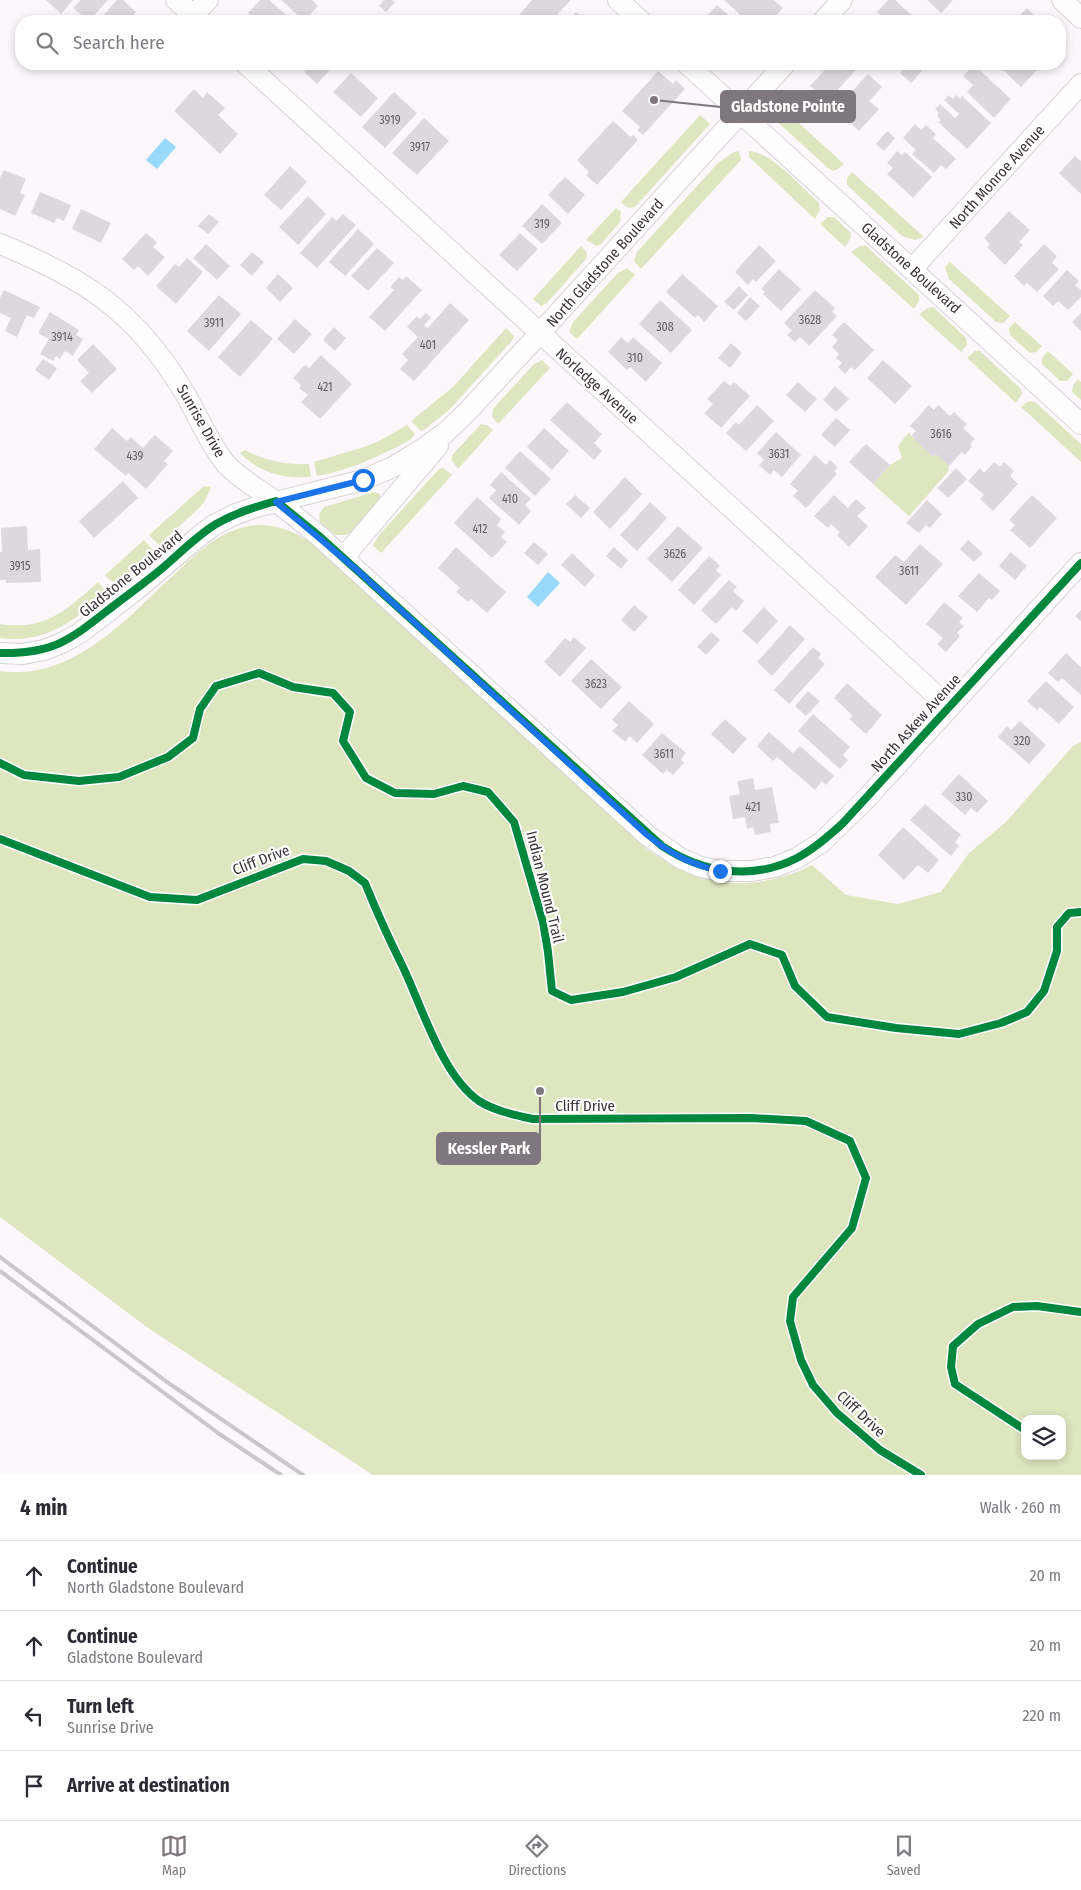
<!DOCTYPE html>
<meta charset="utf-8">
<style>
body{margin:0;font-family:"Fira Sans Condensed",sans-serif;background:#f7f7f7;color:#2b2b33}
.controls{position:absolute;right:15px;bottom:15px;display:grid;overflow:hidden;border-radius:10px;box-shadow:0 2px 8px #0003}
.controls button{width:45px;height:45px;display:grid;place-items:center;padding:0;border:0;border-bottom:1px solid #e1e1e2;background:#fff;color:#2b2b33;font:25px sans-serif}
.stop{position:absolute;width:15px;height:15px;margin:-11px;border:4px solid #1a73e8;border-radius:50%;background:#fff}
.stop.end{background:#1a73e8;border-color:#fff;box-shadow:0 1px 5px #0008}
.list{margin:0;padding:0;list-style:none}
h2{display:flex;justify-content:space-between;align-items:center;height:65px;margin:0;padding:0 20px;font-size:21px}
h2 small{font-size:16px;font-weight:400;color:#7c7c81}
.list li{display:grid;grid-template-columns:32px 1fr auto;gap:15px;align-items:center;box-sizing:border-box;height:70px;padding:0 20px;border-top:1px solid #e1e1e2}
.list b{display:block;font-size:19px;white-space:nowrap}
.list p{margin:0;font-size:16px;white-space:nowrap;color:#7c7c81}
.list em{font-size:16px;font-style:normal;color:#7c7c81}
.icon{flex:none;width:28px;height:28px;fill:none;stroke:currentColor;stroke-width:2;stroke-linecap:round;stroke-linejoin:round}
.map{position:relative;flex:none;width:1081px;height:1475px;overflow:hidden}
.search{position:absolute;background:#fff;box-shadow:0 2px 8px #0003;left:15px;right:15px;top:15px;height:55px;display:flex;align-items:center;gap:12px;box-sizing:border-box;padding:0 18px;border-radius:20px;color:#7c7c81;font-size:19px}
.sheet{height:345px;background:#fff}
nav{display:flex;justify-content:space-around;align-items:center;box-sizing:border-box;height:70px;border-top:1px solid #e1e1e2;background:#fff;font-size:14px;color:#7c7c81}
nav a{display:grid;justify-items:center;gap:2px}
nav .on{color:#7e777d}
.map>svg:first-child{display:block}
</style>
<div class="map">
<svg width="1081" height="1475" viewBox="0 0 1081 1475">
<rect width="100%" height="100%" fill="#fbf7fb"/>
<path fill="#dee6bf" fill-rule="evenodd" d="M781,107L844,164L838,169L833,171L828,168L772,117Z
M700,115L710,124L635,207C628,209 625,206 621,202Z
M739,151L741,160L641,269L634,261L637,252L717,164L732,153Z
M749,151C773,153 801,187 819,203L820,210L815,219L749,157Z
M852,172L924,237L915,240L902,236L847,185V178Z
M616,208L621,212L620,222L601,244L597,246L586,240Z
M828,217H834L851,233V237L845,247L820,224Z
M581,246L587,253L586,259L547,303L541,306L533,299Z
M860,246H866L919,295V301L914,309L851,252Z
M950,262L1010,316L1003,323L996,322L949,279L945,267Z
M627,268L635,275L577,339L569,332L573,322L618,273Z
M933,307L966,338L967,345L961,352L919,314L928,308Z
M1015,322L1042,346L1036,352L1030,353L1010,335L1009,328Z
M506,328L514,336L511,342L449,410L424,430L421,431L411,421L453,387Z
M975,351H980L1021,389L1022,394L1016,403L967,358Z
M1048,351L1073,374L1067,381H1060L1042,364V358Z
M542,360L550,368L498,424L492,417L493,409L534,364Z
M1078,379L1081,382V400L1072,392L1073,385Z
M1029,401L1035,402L1081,444V462L1021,407Z
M481,424L487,425L493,430L458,469L451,459L453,454Z
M407,425L415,434L410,440C380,456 351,470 317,476L314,462L364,447L379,441Z
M909,432L911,436L933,457L936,454L949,466L948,472L909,516L873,484L890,465L902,458L898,446Z
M245,450C266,461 285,465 309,464L311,477C284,479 260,473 240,453Z
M443,468L452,475L381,553L373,546L379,535L439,469Z
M204,486L211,487L206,499L199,508L159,545L149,535Z
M374,492L380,494L381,499L351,532L346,535H335L320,522L319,514L324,507Z
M260,525C282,526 297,532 315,546L648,850C694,881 736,893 791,874C798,872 805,868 812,865L846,895L898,904L941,892L969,853L1006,822L1073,746L1081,742V1475H373L148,1328L0,1217V671C75,682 129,615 179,570C204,547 224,527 260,525ZM1025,1419H1062V1456H1025Z
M144,540L153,550L120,581C112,583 110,581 105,575Z
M98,582L104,589L103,596C72,622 44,644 0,638V624C45,631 67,610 98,582Z"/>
<path fill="#99d9fc" d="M165,138L176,147L157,169L146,160Z
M548,572L560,583L538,607L527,597Z"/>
<path fill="#ddd8dd" d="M46,0H73L61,14Z
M81,0H108L89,21L73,8Z
M117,0H123L136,12L127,21H98Z
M260,0H269L293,21H257L248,13Z
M281,0H312L318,6L304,21Z
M384,0H392L395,2L386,12L379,6Z
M532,0H571L551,21H528L520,14Z
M724,0H774L783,8L771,21H747Z
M888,0H895L918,21H888L877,12Z
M927,0H953L941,13Z
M717,5L735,21H702Z
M1027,8L1040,21H1014Z
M576,12L586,21H568Z
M311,64H335L317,84L304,72Z
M830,64H850L856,70L831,97L823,90L820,94L810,86Z
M908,64H926L927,65L911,83L900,73Z
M997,64H1033L1038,69L1021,87Z
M974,65L1011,99L994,118L967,92L973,85L963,76Z
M658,71L673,84L676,80L685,89L643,135L637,130L640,127L622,111Z
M351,73L378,98L361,117L333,92Z
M868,74L882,87L869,101L879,109L859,131L841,114L850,104L845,99Z
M194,89L203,98L207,92L225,108L218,115L238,134L220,154L174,111Z
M394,92L417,113L385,148L362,127Z
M949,95L953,99L956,95L960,99L962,96L991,123L967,149L938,122L941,120L937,116L939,113L935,109L940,104L955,118L959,114L944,100Z
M424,118L449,141L417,175L392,153Z
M613,121L631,137L633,135L638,140L597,185L586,175L589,172L577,160Z
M915,124L921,130L926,125L936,134L933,138L956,159L946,169L941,165L934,173L912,154L916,150L903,138Z
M887,131L895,138L884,151L876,144Z
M897,151L902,155L905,152L932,177L913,198L887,174L893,168L887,163Z
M1075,156L1081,161V194L1059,173Z
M290,166L307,182L281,210L264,195Z
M4,170L26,179L20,193L25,195L15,216L0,209V178Z
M565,177L585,195L568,214L548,195Z
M40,192L71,205L64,221L57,218L54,223L31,213Z
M308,196L326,214L298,245L279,227Z
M542,204L562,223L542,244L522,226Z
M81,209L111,223L101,243L72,229Z
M1009,211L1030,230L1019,242L1023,245L1005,265L987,247L990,244L984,238Z
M209,214L219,222L208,234L198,226Z
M343,214L356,225L317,268L300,253L332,217L336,221Z
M358,229L374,244L345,276L329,262Z
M146,233L157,242L153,247L165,257L148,276L138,266L134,270L122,259Z
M520,233L538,249L517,271L499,255Z
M206,244L230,266L217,280L193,258Z
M1044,244L1057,256L1052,263L1059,269L1037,292L1027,283L1024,286L1014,276Z
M759,245L776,261L756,282L753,279L748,285L735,272Z
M377,248L394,263L368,291L351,276Z
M252,252L264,262L252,276L240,265Z
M187,258L203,272L176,304L156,286L175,264L179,267Z
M779,269L801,289L781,311L763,294L765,292L761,289Z
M1067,270L1079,281L1075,285L1081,290V297L1068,310L1058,301L1053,306L1043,296Z
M278,274L293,288L280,302L266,288Z
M682,274L718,306L704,322L698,315L695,318L666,292Z
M406,276L422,290L385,331L369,317L394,290L390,287L399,277L403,280Z
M739,286L748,295L734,310L724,302Z
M4,290L40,307L34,318L27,315L17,337L5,331L11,318L0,313V298Z
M815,290L835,308L832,312L837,316L809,346L800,337L795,342L787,335L792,331L784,323Z
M219,295L241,314L209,351L187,331Z
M750,297L760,306L746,321L737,313Z
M660,300L692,330L671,353L639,324Z
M450,303L469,320L414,381L400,369L408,360L402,354L418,337L407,327L417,316L420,319L426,313L431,318L424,325L428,328Z
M50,312L79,330L76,335L83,339L73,356L65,351L60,359L56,356L53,361L40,354L49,339L38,333Z
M1081,313V331L1072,322Z
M295,319L312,334L294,354L277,339Z
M251,320L273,339L240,377L218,357Z
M844,322L874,350L855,370L851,367L845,374L838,367L842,363L836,358L839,354L832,347L838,340L832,335Z
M334,327L346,338L335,351L323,340Z
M621,337L628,343L633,337L662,363L646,382L630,367L627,370L608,352Z
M731,343L742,353L730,368L718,358Z
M93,344L117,369L92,393L80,381L89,373L77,360Z
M321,355L352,384L320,419L301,402L308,395L299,388L301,385L293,378L305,365L309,368Z
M43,359L57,368L49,380L35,370Z
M883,360L912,386L895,404L867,378Z
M724,381L730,386L734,382L750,396L721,428L704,413L713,404L707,399Z
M798,382L817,399L805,412L786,395Z
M835,386L849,399L836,412L823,400Z
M567,402L602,434L594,443L602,451L594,460L550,420Z
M757,405L774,421L746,451L726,433L736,422L739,425Z
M929,405L934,410L938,405L950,416L954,412L967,424L963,428L975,439L970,444L972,447L965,455L962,452L949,466L936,454L933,457L911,436L916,431L910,426Z
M836,418L850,430L835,447L821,435Z
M112,428L127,441L131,437L143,448L155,435L173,451L164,461L168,464L146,489L128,473L126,476L94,449Z
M544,428L569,451L552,470L527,447Z
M776,432L801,455L782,477L774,470L770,475L759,465L764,460L757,453Z
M866,444L890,465L873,484L849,462Z
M520,451L551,479L535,496L505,468Z
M815,455L826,465L830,460L838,468L834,471L837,474L806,508L793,496L798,491L790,484Z
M994,462L1000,467L1004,462L1014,471L1010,476L1018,484L993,511L980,499L984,495L968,481L980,468L984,473Z
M956,468L967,479L948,498L937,488Z
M501,472L531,499L525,505L531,511L519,525L489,498L496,490L490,485Z
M625,477L642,494L610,529L593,512Z
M123,481L138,498L94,538L79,521Z
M575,495L590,508L581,518L566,504Z
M834,495L848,508L856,499L866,508L857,516L868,526L849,547L837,535L840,532L831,524L828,528L814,516Z
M1032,495L1057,518L1030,548L1010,530L1015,525L1009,520Z
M477,497L501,519L497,525L505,532L501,537L507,542L492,558L454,523Z
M927,500L942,514L930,528L926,525L919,533L906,523Z
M650,502L667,518L637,551L620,535Z
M27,526L28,550L40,549L41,582L6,583V580H0V552H2L1,528Z
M678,526L703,548L672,582L647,559Z
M968,540L983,553L974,562L960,549Z
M534,542L548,554L538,565L524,553Z
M920,544L943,564L906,605L875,577L895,555L904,562Z
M456,547L506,592L487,613L471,599L468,602L456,592L460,588L438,568Z
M614,547L628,560L621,569L606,556Z
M1011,552L1027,566L1015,580L999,566Z
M572,553L595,575L585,587L561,565Z
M709,556L720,566L716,570L721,575L694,605L678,590Z
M979,573L1000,591L992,600L989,598L977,612L958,596Z
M729,580L737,587L733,591L744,601L736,611L732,607L716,624L701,610Z
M944,602L963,618L959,622L964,626L957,633L960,636L946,652L937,644L943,638L926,624Z
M634,605L648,617L634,632L621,620Z
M764,607L778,621L757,644L742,631Z
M1081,610V621L1075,616Z
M790,625L805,639L772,676L757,662Z
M711,632L720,640L706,655L697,647Z
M574,637L586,648L560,677L544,662L565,638L570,642Z
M813,647L821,654L818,658L825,664L789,704L774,690Z
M1066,653L1081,667V695L1062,678L1058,682L1048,673Z
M591,659L622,687L601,709L571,681Z
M1046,681L1074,707L1059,724L1040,707L1037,710L1027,701Z
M847,683L882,715L866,734L849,719L853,716L834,698Z
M808,691L820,701L806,716L795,706Z
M629,701L654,724L637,743L630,736L625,742L612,731L618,725L612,720Z
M813,714L850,747L843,755L848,760L840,769L798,731Z
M725,719L747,739L733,754L711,734Z
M1020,721L1046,745L1029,764L998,737L1007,726L1011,730Z
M769,732L793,753L800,746L834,776L826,785L822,781L815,790L777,757L773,761L757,746Z
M662,733L686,753L681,759L684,763L673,775L667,770L663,774L642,755Z
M959,774L988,801L977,813L971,808L965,815L941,794Z
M753,778L755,790L772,787L779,823L770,824L771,832L755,835L753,827L747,829L745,817L733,819L729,796L740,794L737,781Z
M925,804L961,835L955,842L959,846L951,856L910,820Z
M903,827L939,860L928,873L918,865L904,880L878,855Z"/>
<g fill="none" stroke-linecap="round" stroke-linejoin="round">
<g stroke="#d7d2d7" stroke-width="22">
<path id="minor" d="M176,0L200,21
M618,0L641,21
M1062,0L1081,18
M193,15L208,0
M823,21L842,0
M246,64L949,707
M687,64L1081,424
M0,244C83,278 133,309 181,387C196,411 208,441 225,463C239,479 259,489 276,502C291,512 304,524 318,535L647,835L680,858L701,867L720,871H751L775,867L797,858L822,842L866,799L1081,563
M912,269L1081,84
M343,558L438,446
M0,653L23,654L44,650L62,643L80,633L137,589L197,538L214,525L236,514L256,507L363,480L393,467L421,450L445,433L467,412L540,333L785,64"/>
</g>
<use href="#minor" stroke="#fefefe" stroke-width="20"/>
<path stroke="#c9c7c9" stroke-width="4" d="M0,1257L167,1382L303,1475
M0,1271L218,1433L281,1475"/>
<g stroke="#fff" stroke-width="11">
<path id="cycleway" d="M0,653C55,654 71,639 112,607C130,593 149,580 166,565C182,551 198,535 216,524C235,513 255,507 276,501L318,535L662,846C703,873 752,881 797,858C814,849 829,836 843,823L1081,563
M0,763L24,775L79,781L119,777L168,757L193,738L200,709L216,686L259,673L293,687L333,693L350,712L343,741L366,778L395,793L434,794L463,786L488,792L514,822L543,922L548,952L552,991L571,1000L623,992L676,977L750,944L782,955L795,986L827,1017L896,1028L959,1034L1001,1023L1027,1012L1044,991L1057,951V927L1069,913L1081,912
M0,839L150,897L197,900L303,859L326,861L349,871L365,883C376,910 388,937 401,963C421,1003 441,1075 479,1101C495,1111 515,1115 533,1119L751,1118L806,1121L850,1141L866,1178L852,1228L793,1297L790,1321L801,1360L813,1385L837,1413L880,1450L921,1475
M1025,1430L955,1384L951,1367L953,1346L978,1324L1013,1307L1037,1306L1081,1312"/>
</g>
<use href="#cycleway" stroke="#00873e" stroke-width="8"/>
</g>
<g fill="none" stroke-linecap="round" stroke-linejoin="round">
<path stroke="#1a73e8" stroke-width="6" d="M363,480L276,502L357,570L647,835C671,854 690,864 720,871"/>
</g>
<g text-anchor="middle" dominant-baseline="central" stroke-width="4.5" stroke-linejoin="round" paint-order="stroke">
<g font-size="12" fill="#635c62">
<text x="390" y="120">3919</text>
<text x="420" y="147">3917</text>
<text x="542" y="224">319</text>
<text x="810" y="320">3628</text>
<text x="214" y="323">3911</text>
<text x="665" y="327">308</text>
<text x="62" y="337">3914</text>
<text x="428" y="345">401</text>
<text x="635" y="358">310</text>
<text x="325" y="387">421</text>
<text x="941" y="434">3616</text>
<text x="779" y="454">3631</text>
<text x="135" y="456">439</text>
<text x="510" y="499">410</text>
<text x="480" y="529">412</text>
<text x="675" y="554">3626</text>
<text x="20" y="566">3915</text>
<text x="909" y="571">3611</text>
<text x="596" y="684">3623</text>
<text x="1022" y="741">320</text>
<text x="664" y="754">3611</text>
<text x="964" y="797">330</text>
<text x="753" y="807">421</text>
</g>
<g font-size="15" fill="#3a3239" stroke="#fff">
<text transform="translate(997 177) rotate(-48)">North Monroe Avenue</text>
<text transform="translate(605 263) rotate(-48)">North Gladstone Boulevard</text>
<text transform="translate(911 268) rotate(42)">Gladstone Boulevard</text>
<text transform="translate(597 386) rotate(42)">Norledge Avenue</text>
<text transform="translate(201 421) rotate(60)">Sunrise Drive</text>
<text transform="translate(131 574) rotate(-39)">Gladstone Boulevard</text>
<text transform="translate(916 723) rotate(-48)">North Askew Avenue</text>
<text transform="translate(261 860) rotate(-21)">Cliff Drive</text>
<text transform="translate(545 887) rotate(76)">Indian Mound Trail</text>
<text x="585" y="1106">Cliff Drive</text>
<text transform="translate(861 1414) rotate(43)">Cliff Drive</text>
</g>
</g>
<path fill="none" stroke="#7e777d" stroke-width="2" d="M654 100L721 107M540 1091L540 1148"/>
<g fill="#7e777d" stroke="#fff" stroke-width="2">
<circle cx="654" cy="100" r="5"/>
<circle cx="540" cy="1091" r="5"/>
</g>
<g fill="#7e777d" stroke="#7e777d" stroke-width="2">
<rect x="721" y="91" width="134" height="31" rx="5"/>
<rect x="437" y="1133" width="103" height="31" rx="5"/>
</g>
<g font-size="16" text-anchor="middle" font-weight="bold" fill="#fff">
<text x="788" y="112">Gladstone Pointe</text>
<text x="489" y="1154">Kessler Park</text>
</g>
</svg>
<div class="controls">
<button><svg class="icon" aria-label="layers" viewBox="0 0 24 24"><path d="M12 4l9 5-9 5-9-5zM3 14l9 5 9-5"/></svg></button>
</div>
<div class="stop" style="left:363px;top:480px"></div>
<div class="stop end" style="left:720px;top:871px"></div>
<div class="search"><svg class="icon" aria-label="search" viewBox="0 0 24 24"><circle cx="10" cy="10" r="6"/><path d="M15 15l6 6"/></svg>Search here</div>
</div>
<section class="sheet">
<h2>4 min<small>Walk · 260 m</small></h2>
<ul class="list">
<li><svg class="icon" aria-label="ahead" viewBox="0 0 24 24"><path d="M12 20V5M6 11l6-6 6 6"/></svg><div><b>Continue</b><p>North Gladstone Boulevard</p></div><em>20 m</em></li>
<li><svg class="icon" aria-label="ahead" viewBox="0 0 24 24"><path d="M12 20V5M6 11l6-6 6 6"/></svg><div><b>Continue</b><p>Gladstone Boulevard</p></div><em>20 m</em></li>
<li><svg class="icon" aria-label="left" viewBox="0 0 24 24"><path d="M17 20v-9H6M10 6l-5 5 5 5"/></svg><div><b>Turn left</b><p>Sunrise Drive</p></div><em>220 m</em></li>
<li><svg class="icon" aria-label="arrive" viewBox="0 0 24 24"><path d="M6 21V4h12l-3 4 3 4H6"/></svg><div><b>Arrive at destination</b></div></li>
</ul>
</section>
<nav>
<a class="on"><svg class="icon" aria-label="map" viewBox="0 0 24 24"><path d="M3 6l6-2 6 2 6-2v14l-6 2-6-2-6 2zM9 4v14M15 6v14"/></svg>Map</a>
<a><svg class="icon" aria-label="directions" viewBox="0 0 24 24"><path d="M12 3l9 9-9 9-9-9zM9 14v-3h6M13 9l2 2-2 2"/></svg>Directions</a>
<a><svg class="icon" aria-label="saved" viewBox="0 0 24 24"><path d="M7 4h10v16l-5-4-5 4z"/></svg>Saved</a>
</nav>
